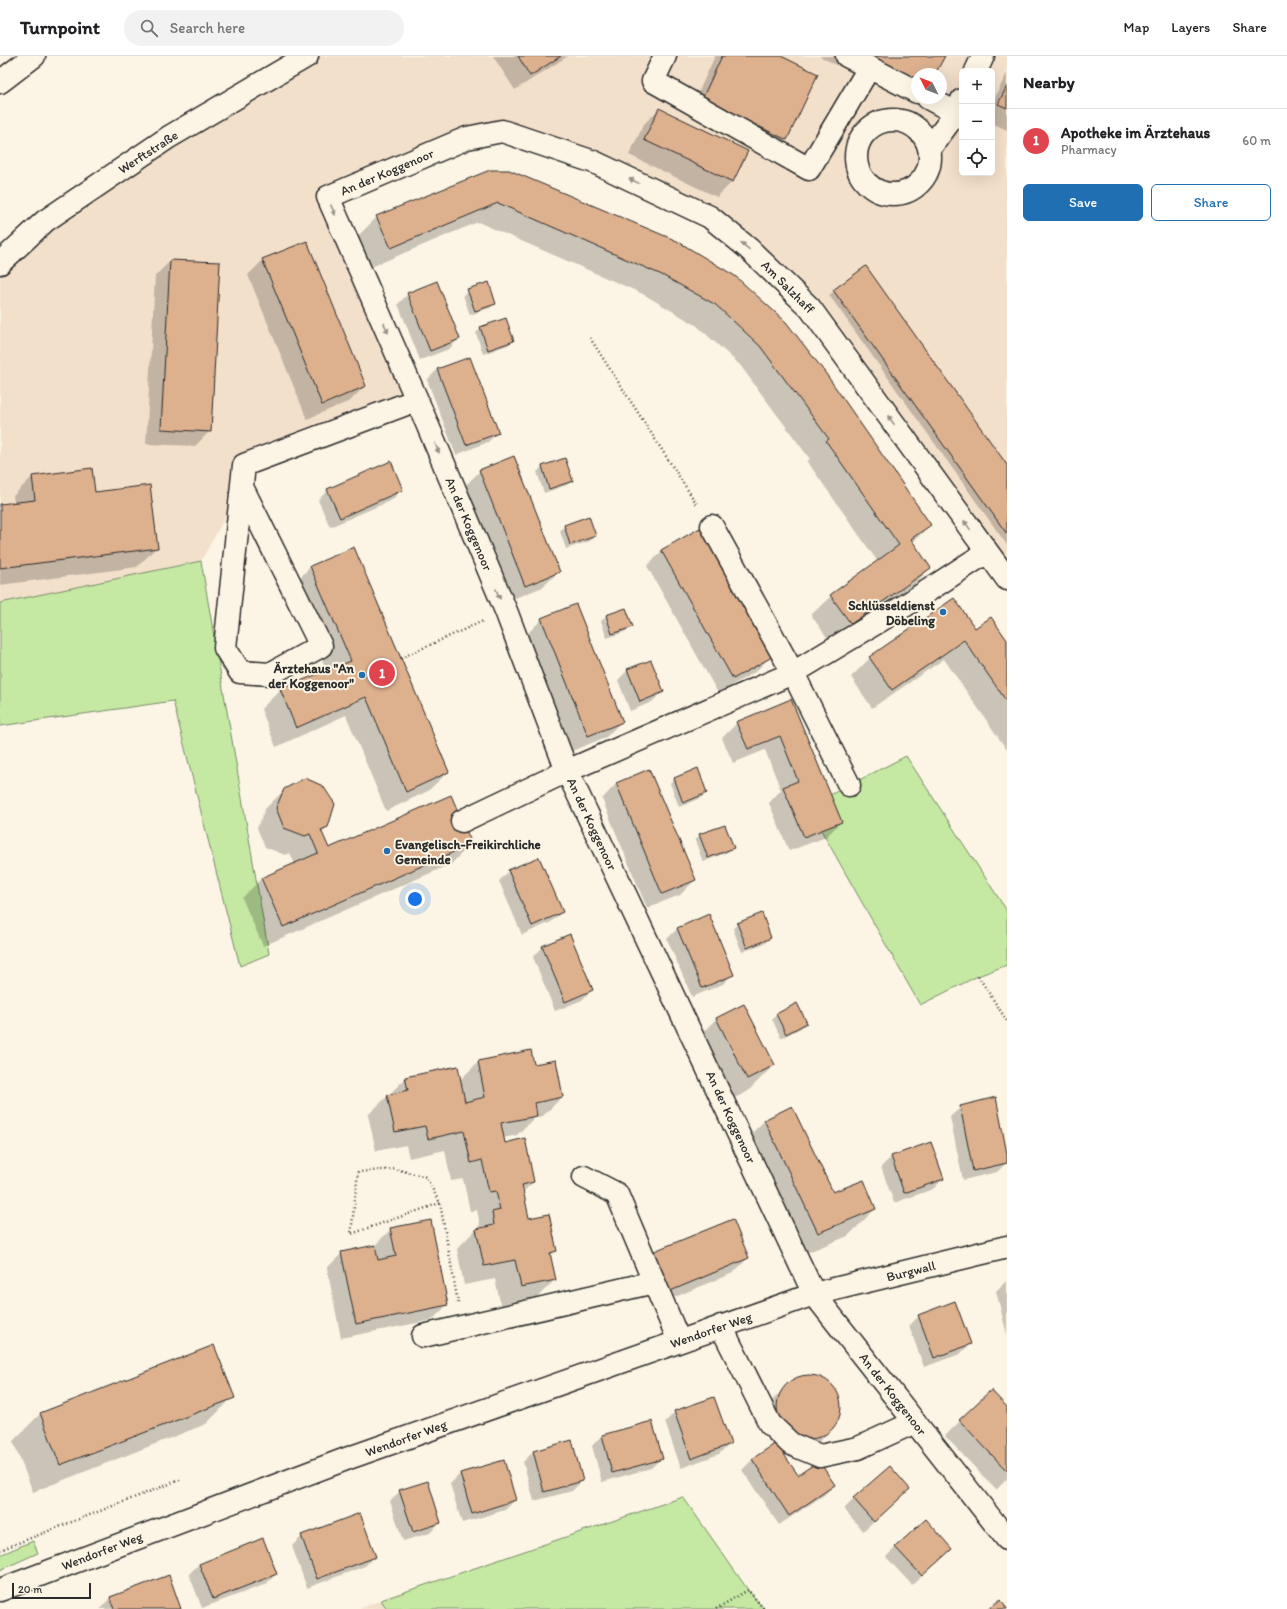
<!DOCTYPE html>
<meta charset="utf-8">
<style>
body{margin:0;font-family:Itim,sans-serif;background:#f2f2f2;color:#202124}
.controls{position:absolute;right:12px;top:12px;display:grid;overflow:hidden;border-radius:6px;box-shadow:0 4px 16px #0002}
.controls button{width:36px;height:36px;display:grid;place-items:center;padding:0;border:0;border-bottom:1px solid #e0e0e0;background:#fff;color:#202124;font:20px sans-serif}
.compass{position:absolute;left:911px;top:12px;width:36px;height:36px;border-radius:50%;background:#fff;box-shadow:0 4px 16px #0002;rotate:312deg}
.scale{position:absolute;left:12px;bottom:10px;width:79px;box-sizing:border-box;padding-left:4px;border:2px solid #2b2b2b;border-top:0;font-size:11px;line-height:14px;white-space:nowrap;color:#2b2b2b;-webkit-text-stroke:3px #fcf5e5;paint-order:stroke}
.you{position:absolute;left:415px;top:843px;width:14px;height:14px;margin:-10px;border:3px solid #fff;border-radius:50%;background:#1a73e8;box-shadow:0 0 0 6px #1a73e833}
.badge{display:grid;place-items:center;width:26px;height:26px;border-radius:50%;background:#1f6fb2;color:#fff;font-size:13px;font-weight:700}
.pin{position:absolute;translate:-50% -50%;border:2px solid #fff;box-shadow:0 1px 4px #0006}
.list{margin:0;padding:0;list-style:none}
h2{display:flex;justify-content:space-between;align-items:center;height:52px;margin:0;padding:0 16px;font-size:17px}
h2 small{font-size:13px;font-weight:400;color:#757577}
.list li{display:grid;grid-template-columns:26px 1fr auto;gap:12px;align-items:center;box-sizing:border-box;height:64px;padding:0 16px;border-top:1px solid #e0e0e0}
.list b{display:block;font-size:15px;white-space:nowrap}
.list p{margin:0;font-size:13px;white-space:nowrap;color:#757577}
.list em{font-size:13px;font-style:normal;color:#757577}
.actions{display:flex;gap:8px;padding:12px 16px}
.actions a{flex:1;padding:9px 0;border:1px solid #1f6fb2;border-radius:6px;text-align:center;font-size:14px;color:#1f6fb2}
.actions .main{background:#1f6fb2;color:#fff}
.icon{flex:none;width:22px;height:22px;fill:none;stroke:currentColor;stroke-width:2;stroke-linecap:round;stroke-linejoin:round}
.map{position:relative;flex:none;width:1007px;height:1553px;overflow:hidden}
header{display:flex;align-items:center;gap:24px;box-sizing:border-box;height:56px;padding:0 20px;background:#fff;border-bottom:1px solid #e0e0e0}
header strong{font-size:19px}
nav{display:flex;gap:22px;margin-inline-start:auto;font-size:14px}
.search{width:280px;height:36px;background:#f2f2f2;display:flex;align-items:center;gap:10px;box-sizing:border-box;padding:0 14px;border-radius:22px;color:#757577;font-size:15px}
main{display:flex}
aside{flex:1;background:#fff}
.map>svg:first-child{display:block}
</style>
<header>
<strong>Turnpoint</strong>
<div class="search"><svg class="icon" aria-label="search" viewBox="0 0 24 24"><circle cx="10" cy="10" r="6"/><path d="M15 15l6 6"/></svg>Search here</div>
<nav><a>Map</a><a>Layers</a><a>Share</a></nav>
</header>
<main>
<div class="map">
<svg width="1007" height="1553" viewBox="0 0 1007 1553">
<rect width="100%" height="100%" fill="#fcf5e5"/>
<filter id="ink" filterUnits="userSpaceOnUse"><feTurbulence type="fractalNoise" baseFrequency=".025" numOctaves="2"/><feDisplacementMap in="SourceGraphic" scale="8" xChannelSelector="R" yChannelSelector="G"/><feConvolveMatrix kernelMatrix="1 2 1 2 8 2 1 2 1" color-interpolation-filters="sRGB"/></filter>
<g filter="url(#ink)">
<path fill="#f3e0cb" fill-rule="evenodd" d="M307,0H1007V523L810,252L710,161L502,75L328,141L417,344L244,409L242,431L201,505L0,547V207ZM962,15H992V117H962ZM917,18H941V42H917Z
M381,1544L387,1553H359Z"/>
<path fill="#c5e9a3" stroke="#788a67" d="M201,505L269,898L240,910L173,645L0,670V547Z
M906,700L1007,855V909L978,920L920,949L821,774L830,739Z
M683,1441L748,1534L764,1553H387L381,1544Z
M33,1485L38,1497L0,1514V1499Z"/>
<path fill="#0003" d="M493,0H568L515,34Z
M715,0H779L786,83L771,98L688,59Z
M819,0H944L934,18H917V42L912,48Z
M1007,17V74L992,67V47Z
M659,53L732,126L717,141L629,99L644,68Z
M490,115L676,186L930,469L912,487L930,512L911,532L831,587L811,559L831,540L878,506L807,405L810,403L740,309L696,269L643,238L478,166L371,211L358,180L377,161Z
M263,204L365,330L350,345L307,363L248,219Z
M170,205L210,375L195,390L146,388L155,220Z
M865,212L1007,410V489L829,239Z
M468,234L495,247L490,252L470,259L463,239Z
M408,238L459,283L449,293L420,304L398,248Z
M481,272L513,284L508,289L483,298L476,277Z
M469,302L498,376L488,386L456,399L427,324L437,314Z
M565,404L572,425L567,429L544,437L537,416L542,411Z
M480,415L558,516L543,531L510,544L465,430Z
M32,421L94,437L157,491L137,511L0,529V449L14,447L13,440Z
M402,433L392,444L330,471L318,444L328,434Z
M564,470L595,480L590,485L566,493L560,475Z
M353,492L448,716L428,735L386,755L346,659L276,691L261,653L280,634L327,615L291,531L310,511Z
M662,495L770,601L755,616L718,637L647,510Z
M626,553L632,570L627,575L607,582L601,565L606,560Z
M542,563L621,666L606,681L572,695L527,578Z
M975,573L1007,586V694L944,603L872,652L851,621L870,602Z
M628,614L662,636L652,646L630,655L618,624Z
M790,645L841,766L826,781L789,795L769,747L781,734L765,694L733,707L722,682L737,667Z
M674,723L706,737L701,742L679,751L670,727Z
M616,728L695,824L680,839L647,852L602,743Z
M284,734L327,771L321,777L328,793L471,788L451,808L263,890L242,842L262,822L295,808L290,797L285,799L265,791L257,772L265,753Z
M700,779L733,791L728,796L703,806L695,784Z
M509,815L562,856L551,866L522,879L499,825Z
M737,868L770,882L765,887L742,896L733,873Z
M677,873L733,918L723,928L692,941L667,883Z
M543,891L592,934L582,944L555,955L533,901Z
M743,949L774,1009L747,1036L720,1049L689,990L716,963Z
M777,958L806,967L801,972L781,982L772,963Z
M478,1006L534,1009L562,1041L543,1060L534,1062L517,1079L503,1082L504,1088L533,1126L522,1137L528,1164L555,1195L550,1201L555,1224L535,1243L501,1250L495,1223L464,1229L457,1193L480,1169L477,1154L470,1155L463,1123L451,1125L445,1094L409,1102L406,1089L376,1095L368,1059L406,1022L460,1024Z
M961,1051L1007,1103V1106L997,1116L963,1124L950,1061Z
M764,1065L832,1137L875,1153L848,1180L791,1203L737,1092Z
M891,1101L943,1123L933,1133L894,1147L881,1111Z
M391,1173L447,1249L432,1264L341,1282L327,1212L342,1197L376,1190V1188Z
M748,1202L733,1217L653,1250L638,1212Z
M1006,1225H1007V1279L996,1235Z
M919,1260L970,1288L960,1298L924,1311L909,1270Z
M805,1319L820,1321L833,1330L840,1344L839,1359L832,1372L817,1388L789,1398L781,1395L798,1420L834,1429L824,1439L779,1469L742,1414L752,1404L773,1390L765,1381L761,1366L765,1352L791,1325Z
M233,1341L206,1368L33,1436L13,1385L40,1358Z
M1007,1353V1423L996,1434L945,1380L960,1365Z
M675,1356L730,1388L719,1398L681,1412L665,1366Z
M651,1366L662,1402L651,1412L602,1426L592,1390L602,1379Z
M533,1396L582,1425L572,1435L534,1445L523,1406Z
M503,1405L515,1444L505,1454L462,1467L450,1428L460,1418Z
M909,1433L863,1475L844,1453L854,1443Z
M400,1435L440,1466L430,1477L403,1485L390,1445Z
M302,1480L375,1500L365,1510L307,1532L292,1490Z
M896,1491L941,1503L912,1529L886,1501Z
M199,1508L276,1518L266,1528L202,1552L189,1518Z
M168,1521L179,1553H100L110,1542Z"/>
<path fill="#ddb08e" stroke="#2b2b2b" d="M518,0H561L530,20Z
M722,0H781L818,18L787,84L702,43Z
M863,0H945L935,18H917V28Z
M1007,30V52L998,48Z
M659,52L748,95L733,126L644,84Z
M490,114H509L677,185L735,220L786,266L824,315L931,469L911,483L931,512L851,568L830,539L899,489L826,385L829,383L760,290L716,249L662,219L498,147L391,192L376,160Z
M307,185L366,330L322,349L262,203Z
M170,204L220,206L211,376L161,373Z
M866,210L1007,409V478L833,234Z
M437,225L460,283L430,295L407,237Z
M489,226L496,248L475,255L467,233Z
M506,262L514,285L488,294L480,271Z
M470,301L499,377L466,389L437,313Z
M514,400L560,516L525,530L479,414Z
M565,402L573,425L549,433L542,410Z
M391,405L403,434L340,462L327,433Z
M92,412L95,436L150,429L158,492L0,512V448L35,444L32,420Z
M589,460L596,480L570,489L564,469Z
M700,472L772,601L733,623L661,494Z
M354,491L449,716L406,736L366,641L296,672L280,633L351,605L310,510Z
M954,542L975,572L991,561L1007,584V646L964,584L892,634L869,601Z
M576,548L623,666L588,680L541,562Z
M626,552L633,571L612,578L606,559Z
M651,604L664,636L640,646L627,613Z
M791,643L842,766L804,781L783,731L798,725L780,680L748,693L736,666Z
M698,712L707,737L683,747L674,722Z
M649,713L696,824L662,838L616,727Z
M305,722L323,730L335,748L328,771L321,774L329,792L451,739L472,788L283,871L261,822L318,797L310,778L305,780L284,772L276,752L284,733Z
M725,769L734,792L708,802L699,778Z
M539,801L563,856L532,870L508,814Z
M762,857L771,882L747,892L737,867Z
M709,858L734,919L702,932L677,872Z
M570,878L593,934L565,946L542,890Z
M797,947L807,967L786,978L776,958Z
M744,948L775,1009L747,1023L716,962Z
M531,994L534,1008L556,1004L563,1041L535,1047L537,1060L501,1067L505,1087L525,1082L534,1126L522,1129L529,1162L549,1158L557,1195L550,1197L556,1224L521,1231L515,1204L484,1210L476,1173L494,1169L492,1156L500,1154L496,1135L489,1136L482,1104L471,1107L464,1075L428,1083L425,1070L395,1076L387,1039L408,1034L405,1021L458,1010L465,1046L485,1041L478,1005Z
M996,1041L1007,1098V1107L973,1115L960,1050Z
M792,1050L833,1136L864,1124L876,1153L818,1177L764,1064Z
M931,1086L944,1123L904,1137L891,1100Z
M733,1163L749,1202L668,1236L652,1196Z
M431,1164L448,1249L356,1268L341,1196L375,1189L378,1204L396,1200L390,1172Z
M955,1245L971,1288L934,1302L918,1259Z
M214,1289L235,1342L60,1409L40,1357Z
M777 1351a32 32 0 1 1 64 0a32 32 0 1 1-64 0Z
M991,1334L1007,1351V1415L959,1364Z
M714,1341L731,1388L691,1403L674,1355Z
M652,1365L663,1403L612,1417L602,1379Z
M572,1384L583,1425L544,1436L533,1395Z
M776,1387L798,1419L819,1405L835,1429L789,1460L752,1403Z
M504,1404L516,1444L472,1458L460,1417Z
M890,1410L910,1433L874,1466L853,1442Z
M428,1425L441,1467L413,1476L399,1434Z
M360,1457L376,1501L317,1523L301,1479Z
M926,1463L952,1493L922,1520L895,1491Z
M263,1482L277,1518L213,1543L199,1508Z
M169,1519L181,1553H114L110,1541Z
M1001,1543L1007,1553H988Z"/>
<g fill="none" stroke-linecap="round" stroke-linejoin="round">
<g stroke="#2b2b2b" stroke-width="25">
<path id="minor" d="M665,0L653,25L809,113L869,12
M847,0L917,36
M976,15L983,0
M0,26L34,0
M928,42L956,57
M856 101a37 37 0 1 1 74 0a37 37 0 1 1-74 0Z
M930,92L956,57L962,44
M0,207L45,165L169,81L307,0
M242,431L321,590L270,618L240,616L225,592L244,409L417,344
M712,470L793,617L849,729
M1007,523L810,252L749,193L710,161L594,106L502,75L467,82L328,141L417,344L506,555L567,715L814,1238L1007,1483
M462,765L567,715L793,617L906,549L987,496
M584,1121L617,1138L679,1285
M721,1270L770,1368L791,1388L820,1400L858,1392L915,1366
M423,1280L654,1226
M0,1534L346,1403L814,1238L1007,1191"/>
</g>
<path stroke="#2b2b2b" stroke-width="2.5" stroke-dasharray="1 3" stroke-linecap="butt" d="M590,282L698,450
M401,602L483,565
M978,920L1007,965
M440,1147L351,1178L358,1116L395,1113L426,1121L440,1147L458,1247
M0,1494L182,1423
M716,1553L748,1534L764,1553"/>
<use href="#minor" stroke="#fcf5e5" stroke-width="22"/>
</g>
<defs><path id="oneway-solid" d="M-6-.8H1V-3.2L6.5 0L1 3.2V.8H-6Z"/></defs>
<g fill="#949088">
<use href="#oneway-solid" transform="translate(634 125) rotate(-154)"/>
<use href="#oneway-solid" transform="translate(333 154) rotate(66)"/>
<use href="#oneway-solid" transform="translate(745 190) rotate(-140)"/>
<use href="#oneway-solid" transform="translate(386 272) rotate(66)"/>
<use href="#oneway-solid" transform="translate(891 364) rotate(-126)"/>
<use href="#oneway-solid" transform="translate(437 392) rotate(67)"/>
<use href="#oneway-solid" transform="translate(967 469) rotate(-126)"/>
<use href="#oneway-solid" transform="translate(498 538) rotate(67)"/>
</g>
</g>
<g fill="#1f6fb2" stroke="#fcf5e5" stroke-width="1.5">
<circle cx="943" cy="556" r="4"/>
<circle cx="362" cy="619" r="4"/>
<circle cx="387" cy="795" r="4"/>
</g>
<g text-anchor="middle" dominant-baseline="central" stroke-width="4" stroke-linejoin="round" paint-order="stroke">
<g font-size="13" fill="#2b2b2b" stroke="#fcf5e5">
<text transform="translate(148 96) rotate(-33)">Werftstraße</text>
<text transform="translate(387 116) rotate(-23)">An der Koggenoor</text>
<text transform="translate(788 231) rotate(45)">Am Salzhaff</text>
<text transform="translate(469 468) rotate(67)">An der Koggenoor</text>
<text transform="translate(592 768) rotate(65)">An der Koggenoor</text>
<text transform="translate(731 1061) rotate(65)">An der Koggenoor</text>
<text transform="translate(911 1215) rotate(-14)">Burgwall</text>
<text transform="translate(711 1274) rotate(-19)">Wendorfer Weg</text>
<text transform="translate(893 1338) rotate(52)">An der Koggenoor</text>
<text transform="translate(406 1382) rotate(-20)">Wendorfer Weg</text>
<text transform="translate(102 1495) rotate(-21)">Wendorfer Weg</text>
</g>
<g font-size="13" font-weight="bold" fill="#2b2b2b" stroke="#fcf5e5" text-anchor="end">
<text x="935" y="549">Schlüsseldienst<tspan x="935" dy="15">Döbeling</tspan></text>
<text x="354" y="612">Ärztehaus "An<tspan x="354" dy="15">der Koggenoor"</tspan></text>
<text x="395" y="788" text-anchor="start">Evangelisch-Freikirchliche<tspan x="395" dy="15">Gemeinde</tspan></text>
</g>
</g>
</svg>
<div class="controls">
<button>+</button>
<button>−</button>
<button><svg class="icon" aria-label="locate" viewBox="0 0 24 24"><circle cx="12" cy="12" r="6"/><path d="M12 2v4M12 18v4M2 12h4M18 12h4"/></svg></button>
</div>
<svg class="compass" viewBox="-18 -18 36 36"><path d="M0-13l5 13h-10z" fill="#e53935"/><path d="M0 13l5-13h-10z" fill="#757577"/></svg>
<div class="scale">20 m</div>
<div class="you"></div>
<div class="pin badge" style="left:382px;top:617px;background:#e0444e">1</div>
</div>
<aside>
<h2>Nearby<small></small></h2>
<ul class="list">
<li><span class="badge" style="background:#e0444e">1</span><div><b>Apotheke im Ärztehaus</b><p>Pharmacy</p></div><em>60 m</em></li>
</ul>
<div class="actions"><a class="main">Save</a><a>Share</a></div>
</aside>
</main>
